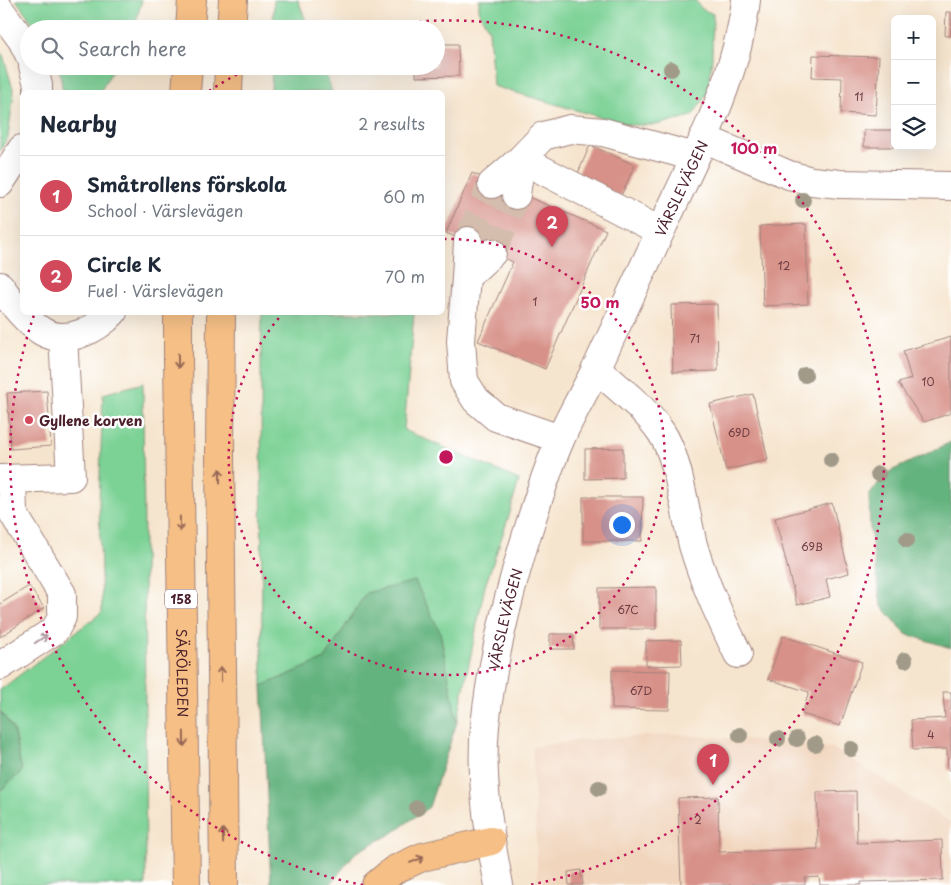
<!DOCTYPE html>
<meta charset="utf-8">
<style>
body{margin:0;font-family:"Playpen Sans",sans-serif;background:#f2f2f3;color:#1f2937}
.controls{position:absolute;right:15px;top:15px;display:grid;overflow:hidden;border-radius:8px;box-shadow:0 5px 20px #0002}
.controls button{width:45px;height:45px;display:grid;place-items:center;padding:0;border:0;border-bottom:1px solid #e0e1e3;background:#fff;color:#1f2937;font:25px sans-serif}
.you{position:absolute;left:621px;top:524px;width:18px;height:18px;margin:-12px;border:4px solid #fff;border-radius:50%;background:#1a73e8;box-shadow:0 0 0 8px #1a73e833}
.badge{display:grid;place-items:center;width:32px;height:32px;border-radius:50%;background:#d1495b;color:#fff;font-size:16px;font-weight:700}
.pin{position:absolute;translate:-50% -41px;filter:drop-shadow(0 1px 2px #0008)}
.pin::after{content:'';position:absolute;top:26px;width:18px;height:15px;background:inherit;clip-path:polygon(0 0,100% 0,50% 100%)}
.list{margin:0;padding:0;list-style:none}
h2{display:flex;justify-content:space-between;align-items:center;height:65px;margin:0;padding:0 20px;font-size:21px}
h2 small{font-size:16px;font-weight:400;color:#747a83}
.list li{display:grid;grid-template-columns:32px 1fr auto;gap:15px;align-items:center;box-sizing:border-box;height:80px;padding:0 20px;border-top:1px solid #e0e1e3}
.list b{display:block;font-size:19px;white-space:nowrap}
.list p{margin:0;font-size:16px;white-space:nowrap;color:#747a83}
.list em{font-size:16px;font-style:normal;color:#747a83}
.icon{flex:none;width:28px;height:28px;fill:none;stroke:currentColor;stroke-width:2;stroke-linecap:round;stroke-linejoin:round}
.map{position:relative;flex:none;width:951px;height:885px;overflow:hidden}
.search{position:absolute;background:#fff;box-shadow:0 5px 20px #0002;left:20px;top:20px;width:425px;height:55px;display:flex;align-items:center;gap:12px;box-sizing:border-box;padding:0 18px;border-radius:28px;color:#747a83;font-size:19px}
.panel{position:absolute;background:#fff;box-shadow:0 5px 20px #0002;left:20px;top:90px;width:425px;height:225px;border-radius:8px}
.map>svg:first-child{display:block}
</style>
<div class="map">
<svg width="951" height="885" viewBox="0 0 951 885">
<rect width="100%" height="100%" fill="#fff"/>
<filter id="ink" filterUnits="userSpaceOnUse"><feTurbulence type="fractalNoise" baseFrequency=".02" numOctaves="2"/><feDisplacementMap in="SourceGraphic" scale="10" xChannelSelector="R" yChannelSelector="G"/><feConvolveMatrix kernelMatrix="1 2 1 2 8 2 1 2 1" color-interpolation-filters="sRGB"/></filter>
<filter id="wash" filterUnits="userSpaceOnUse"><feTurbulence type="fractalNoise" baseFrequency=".0096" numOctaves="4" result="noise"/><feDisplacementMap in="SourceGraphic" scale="20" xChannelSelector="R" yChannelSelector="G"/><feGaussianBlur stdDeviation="1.12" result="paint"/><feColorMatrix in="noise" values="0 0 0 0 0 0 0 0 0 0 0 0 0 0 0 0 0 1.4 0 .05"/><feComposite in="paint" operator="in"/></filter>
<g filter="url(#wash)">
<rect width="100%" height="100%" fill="#f6e5ce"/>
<path fill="#f1d5bd" d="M676,734L833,748L951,823V885H820L819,877L806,878L805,885H538L532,747L581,740Z"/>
<path fill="#7bd195" stroke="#627860" d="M16,0H142L134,29H37Z
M274,0H298L309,29H273Z
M479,0H695L702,9L713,14L712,59L708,93L692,116L656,125H627L493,86L489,30L479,12Z
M0,53L3,55L14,92L8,137L0,151Z
M59,66H115L100,92H63Z
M272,66H323L332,92H271Z
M262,313H414L404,430L519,480L509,516L485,586L457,722L440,632L366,593L325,659L262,686L261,361Z
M143,383L146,885H0V791L22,771L13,729L0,711V690L102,612L99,502L103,394Z"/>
<path fill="#64b37e" stroke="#576954" d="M951,442V648L906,634L881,605L870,529L869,496L885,474Z
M415,581L440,632L457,722L429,807L391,834L355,853L330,885H271L262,686L325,659L366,593Z
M0,711L13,729L22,771L0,791Z"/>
<g id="blocks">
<path fill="#d79188" d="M946,12H951V36H945Z
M436,44H458L459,76L416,77V66H436Z
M813,55L879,57L876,115L841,113L842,78L812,77Z
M864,130H894V147H864Z
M590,145L635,165L620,198L576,178Z
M472,173L606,230L545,369L478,341L513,262L446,233Z
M806,224L808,304L763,306L760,226Z
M717,304L718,371L673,372L671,305Z
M951,337V413L924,422L898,383L911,379L903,351Z
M47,391L51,446L11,449L7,393Z
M753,394L768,460L726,470L710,404Z
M623,448V478L585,479V449Z
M583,497H643L642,541H583Z
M832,503L849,573L826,579L830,597L797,605L775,518Z
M29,586L44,608L0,637V604Z
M656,587V629H599V588Z
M550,634H573L574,649H550Z
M783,636L862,662L840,726L802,714L809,692L768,679Z
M681,640L682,665L646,666V641Z
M612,670L670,671L669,710L612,709Z
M943,692H951V770H948L947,749L913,750L911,720L945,718Z
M856,791L857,843L942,840L943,880L861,882V885H820L819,877L805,878V885H681L678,798L718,797L719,852L818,849L817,792Z
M581,870L583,885H569L568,872Z"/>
</g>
</g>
<g filter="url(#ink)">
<use href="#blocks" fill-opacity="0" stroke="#a0827c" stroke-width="1"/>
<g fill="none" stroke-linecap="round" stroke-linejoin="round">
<path stroke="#d4bdad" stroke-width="28" stroke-dasharray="28 14" stroke-linecap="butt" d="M468,241L492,184
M492,253L516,195"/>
<g stroke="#a0827c" stroke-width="30">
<g id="minor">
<path d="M0,10L22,40L29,54"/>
<path d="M33,66L38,85V92"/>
<path d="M703,138L789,175L812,181L840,184L951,186"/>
<path d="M0,183L22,149"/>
<path d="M492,184L521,159L660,231"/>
<path d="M516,195L521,159L543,136L570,129L603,132L695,157"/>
<path d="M492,253L466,277L461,341L464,381L476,400L496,417L560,439"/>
<path d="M466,277L468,241"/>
<path d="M0,286C11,302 26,322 43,332C66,345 97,330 113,312"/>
<path d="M596,368C618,388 644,407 661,432C679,458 685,513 693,545C704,583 721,619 738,654"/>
<path d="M0,479L71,477L63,337"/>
<path d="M0,666L55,630L62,617V594L13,513L12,479"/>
<path id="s1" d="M499,885C489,834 480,779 485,726C491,666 506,605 523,547C534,511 545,475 560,440C570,416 584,393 596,369C618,322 640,275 662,228C695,157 737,79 746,0"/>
</g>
</g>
<g stroke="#a0827c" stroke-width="30">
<g id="major">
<path d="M190,29L192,0"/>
<path d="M231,29L233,0"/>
<path d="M186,92L188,66"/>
<path d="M228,92L229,66"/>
<path id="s2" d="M178,312V361L186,885"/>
<path d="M221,312L220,456L224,885"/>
<path d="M376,885L394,870L422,857L491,841"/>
</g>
</g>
<use href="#minor" stroke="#fff" stroke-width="28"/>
<use href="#major" stroke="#f5bf86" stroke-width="28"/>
</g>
<g fill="#a19a89">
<circle cx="671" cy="69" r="8"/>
<circle cx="803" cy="200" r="8"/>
<circle cx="805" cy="375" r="8"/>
<circle cx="831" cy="460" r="8"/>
<circle cx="878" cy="474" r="8"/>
<circle cx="907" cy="540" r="8"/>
<circle cx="905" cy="660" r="8"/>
<circle cx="740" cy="735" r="8"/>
<circle cx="778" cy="739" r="8"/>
<circle cx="797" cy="739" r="8"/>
<circle cx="815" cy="744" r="8"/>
<circle cx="851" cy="749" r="8"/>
<circle cx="599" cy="788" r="8"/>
<circle cx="417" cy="808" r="8"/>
</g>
<defs><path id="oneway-shaft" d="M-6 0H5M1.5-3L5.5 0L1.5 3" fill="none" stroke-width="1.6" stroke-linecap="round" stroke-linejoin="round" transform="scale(1.25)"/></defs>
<g stroke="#976754">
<use href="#oneway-shaft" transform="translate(178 361) rotate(90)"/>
<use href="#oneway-shaft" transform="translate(220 476) rotate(-90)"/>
<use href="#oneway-shaft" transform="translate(180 524) rotate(89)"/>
<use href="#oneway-shaft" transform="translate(221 674) rotate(-91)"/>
<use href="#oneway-shaft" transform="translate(184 739) rotate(89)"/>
<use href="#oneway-shaft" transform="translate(223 836) rotate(-91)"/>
<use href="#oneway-shaft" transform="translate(417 860) rotate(-22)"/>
</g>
<use stroke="#ae9aa0" href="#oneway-shaft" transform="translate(41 639) rotate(-34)"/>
</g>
<g fill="none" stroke="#c2185b" stroke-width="2.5" stroke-dasharray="2.5 5">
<path d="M444 239A218 218 0 1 1 283 313"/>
<path d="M363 885A436 436 0 0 1 34 315M209 91A436 436 0 0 1 251 67M367 28A436 436 0 0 1 529 885"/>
</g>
<circle fill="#d1495b" stroke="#fff" stroke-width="2" cx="29" cy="420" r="5"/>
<g text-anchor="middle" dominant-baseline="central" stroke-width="5" stroke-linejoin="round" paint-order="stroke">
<g font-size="11" fill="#6d3c42">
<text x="859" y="96">11</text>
<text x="784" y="265">12</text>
<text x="535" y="301">1</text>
<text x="695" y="338">71</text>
<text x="928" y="381">10</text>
<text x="739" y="432">69D</text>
<text x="812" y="546">69B</text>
<text x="628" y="609">67C</text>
<text x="641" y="690">67D</text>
<text x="931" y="734">4</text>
<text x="698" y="819">2</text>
</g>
<rect fill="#fff" stroke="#80626b" stroke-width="1" x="165" y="589.5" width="32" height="19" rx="4"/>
<g font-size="12" font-weight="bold" fill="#4a1f2b">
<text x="181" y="599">158</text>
</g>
<g font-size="14" fill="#4a1f2b" stroke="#fff">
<text stroke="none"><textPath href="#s1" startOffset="736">VÄRSLEVÄGEN</textPath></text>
<text stroke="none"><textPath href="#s1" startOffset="269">VÄRSLEVÄGEN</textPath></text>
<text stroke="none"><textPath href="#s2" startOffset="361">SÄRÖLEDEN</textPath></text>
</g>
<g font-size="14" font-weight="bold" fill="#4a1f2b" stroke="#fff" text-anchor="start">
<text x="39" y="420">Gyllene korven</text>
</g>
</g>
<circle cx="446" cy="457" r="8" fill="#c2185b" stroke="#fff" stroke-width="2.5"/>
<g font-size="15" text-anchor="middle" font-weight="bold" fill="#c2185b" stroke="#fff" stroke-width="5" stroke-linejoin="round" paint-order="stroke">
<text x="754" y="154">100 m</text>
<text x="600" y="308">50 m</text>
</g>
</svg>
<div class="controls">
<button>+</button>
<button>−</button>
<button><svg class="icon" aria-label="layers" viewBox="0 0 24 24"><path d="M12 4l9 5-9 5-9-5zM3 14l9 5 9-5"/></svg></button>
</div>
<div class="you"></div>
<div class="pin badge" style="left:713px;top:785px">1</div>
<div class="pin badge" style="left:552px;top:247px">2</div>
<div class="search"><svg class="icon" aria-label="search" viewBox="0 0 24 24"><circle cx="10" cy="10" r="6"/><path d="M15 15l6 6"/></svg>Search here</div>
<section class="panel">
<h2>Nearby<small>2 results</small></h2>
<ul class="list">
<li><span class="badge">1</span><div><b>Småtrollens förskola</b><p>School · Värslevägen</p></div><em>60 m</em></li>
<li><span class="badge">2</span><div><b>Circle K</b><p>Fuel · Värslevägen</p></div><em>70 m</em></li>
</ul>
</section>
</div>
